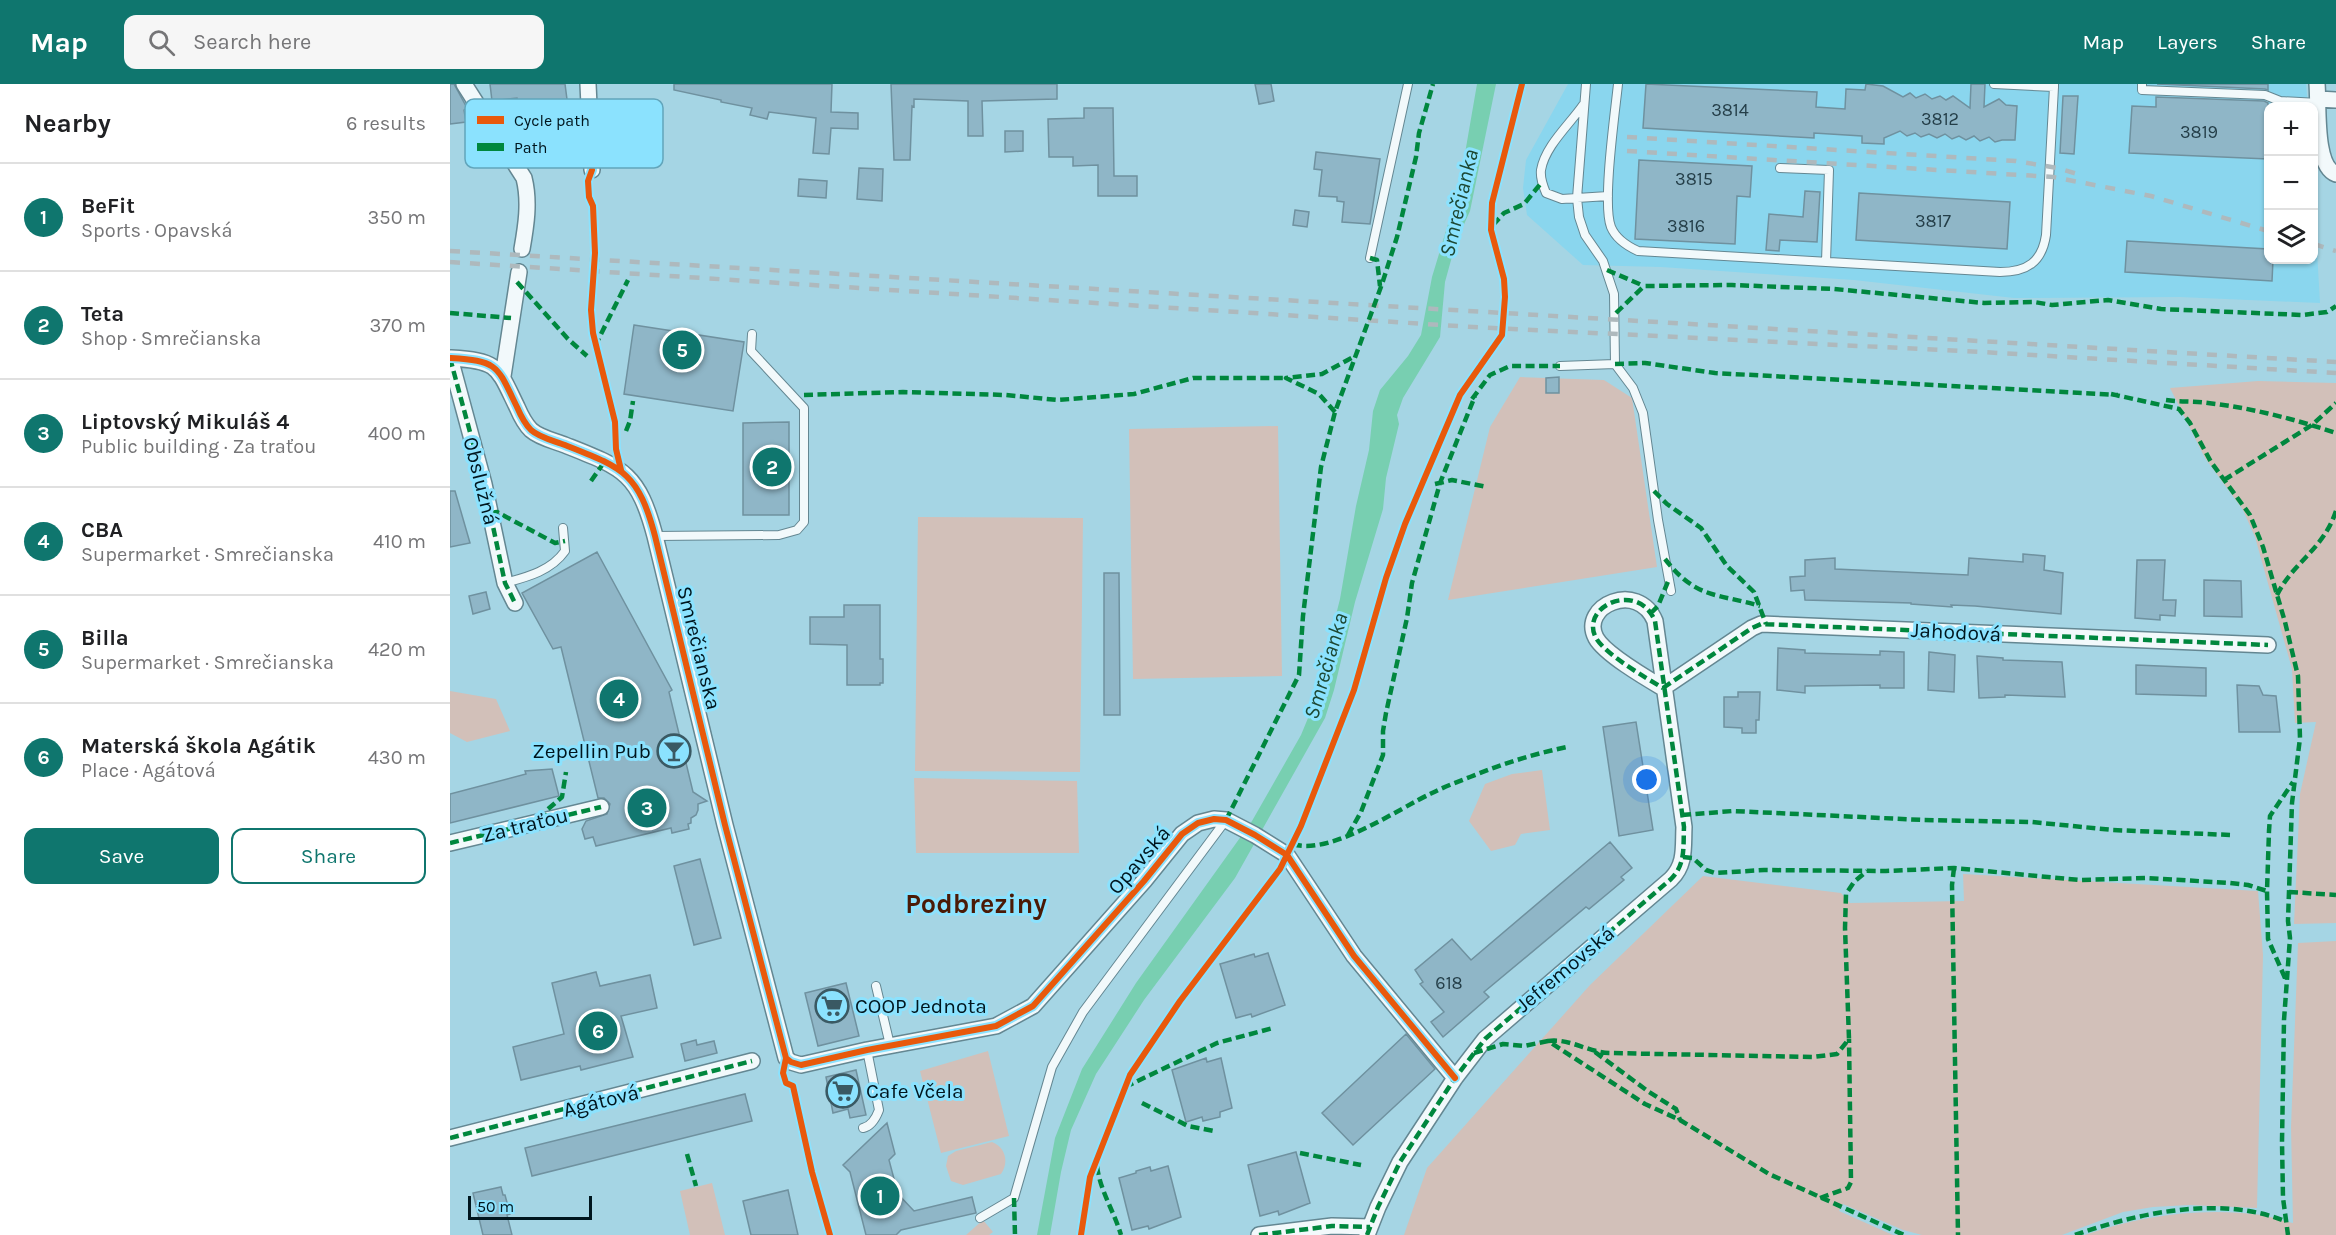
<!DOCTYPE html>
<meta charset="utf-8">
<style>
body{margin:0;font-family:Karla,sans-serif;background:#f6f6f6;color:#202124}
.controls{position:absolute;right:18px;top:18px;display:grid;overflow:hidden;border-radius:12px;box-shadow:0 2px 4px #0004}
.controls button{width:54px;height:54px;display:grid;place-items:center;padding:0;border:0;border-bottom:2px solid #e0e0e0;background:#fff;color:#202124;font:30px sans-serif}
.scale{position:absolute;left:18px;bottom:15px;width:124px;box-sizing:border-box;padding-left:6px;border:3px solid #00161e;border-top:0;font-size:16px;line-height:21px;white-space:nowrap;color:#00161e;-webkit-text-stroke:4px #8be2fe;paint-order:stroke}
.you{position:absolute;left:1197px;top:696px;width:21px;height:21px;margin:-15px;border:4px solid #fff;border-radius:50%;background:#1a73e8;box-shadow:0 0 0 9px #1a73e833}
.badge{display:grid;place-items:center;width:39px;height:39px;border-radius:50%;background:#0f766e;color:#fff;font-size:20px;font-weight:700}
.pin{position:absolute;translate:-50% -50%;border:3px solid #fff;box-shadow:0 2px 6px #0006}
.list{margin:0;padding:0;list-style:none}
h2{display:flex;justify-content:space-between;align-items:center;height:78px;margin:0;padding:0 24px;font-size:26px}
h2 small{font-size:20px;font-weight:400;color:#757577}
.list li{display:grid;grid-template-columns:39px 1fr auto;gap:18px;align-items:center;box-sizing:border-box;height:108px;padding:0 24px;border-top:2px solid #e0e0e0}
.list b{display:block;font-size:22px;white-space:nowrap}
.list p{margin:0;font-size:20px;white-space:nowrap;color:#757577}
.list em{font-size:20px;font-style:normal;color:#757577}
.actions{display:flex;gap:12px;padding:18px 24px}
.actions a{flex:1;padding:14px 0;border:2px solid #0f766e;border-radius:12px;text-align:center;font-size:21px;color:#0f766e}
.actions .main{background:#0f766e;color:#fff}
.icon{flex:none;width:33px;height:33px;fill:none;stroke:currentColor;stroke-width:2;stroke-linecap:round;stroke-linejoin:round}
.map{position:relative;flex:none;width:1886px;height:1151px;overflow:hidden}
header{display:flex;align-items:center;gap:36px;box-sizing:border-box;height:84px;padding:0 30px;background:#0f766e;color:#fff}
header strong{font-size:28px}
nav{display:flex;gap:33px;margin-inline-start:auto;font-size:21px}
.search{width:420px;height:54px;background:#f6f6f6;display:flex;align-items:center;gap:15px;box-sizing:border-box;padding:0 21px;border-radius:12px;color:#757577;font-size:22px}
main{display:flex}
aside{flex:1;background:#fff}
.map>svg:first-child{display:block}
</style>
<header>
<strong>Map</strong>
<div class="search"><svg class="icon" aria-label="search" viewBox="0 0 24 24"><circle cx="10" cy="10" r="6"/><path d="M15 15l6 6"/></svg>Search here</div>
<nav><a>Map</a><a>Layers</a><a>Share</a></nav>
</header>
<main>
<aside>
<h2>Nearby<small>6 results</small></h2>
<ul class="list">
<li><span class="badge">1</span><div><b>BeFit</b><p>Sports · Opavská</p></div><em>350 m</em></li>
<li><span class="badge">2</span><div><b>Teta</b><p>Shop · Smrečianska</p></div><em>370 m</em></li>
<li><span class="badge">3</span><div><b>Liptovský Mikuláš 4</b><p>Public building · Za traťou</p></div><em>400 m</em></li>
<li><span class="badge">4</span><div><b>CBA</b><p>Supermarket · Smrečianska</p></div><em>410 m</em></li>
<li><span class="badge">5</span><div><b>Billa</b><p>Supermarket · Smrečianska</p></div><em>420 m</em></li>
<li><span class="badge">6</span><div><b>Materská škola Agátik</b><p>Place · Agátová</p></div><em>430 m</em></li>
</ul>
<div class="actions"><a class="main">Save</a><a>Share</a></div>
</aside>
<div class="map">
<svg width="1886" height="1151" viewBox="0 0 1886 1151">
<rect width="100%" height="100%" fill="#a5d5e4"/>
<path fill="#8ad6ee" d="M1118,0H1856L1858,22H1818V176H1864V113L1870,219L1730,213L1564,214L1404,196L1211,183L1133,181L1077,131L1073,104L1076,76Z"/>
<path fill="#d2c0b9" d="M1070,293L1154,296L1182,314L1207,483L998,516L1040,343Z
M1808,297L1886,299V839L1844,840L1850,710L1866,638L1845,639L1842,585L1805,453L1793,426L1755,374L1720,304Z
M828,342L832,592L683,595L679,345Z
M468,433L633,434L630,688L465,687Z
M0,607L46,615L60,647L17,658L0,649Z
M1092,686L1100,746L1071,750L1065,761L1041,767L1019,737L1035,700L1062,690Z
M464,694L627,697L629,769H466Z
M1513,790L1808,807L1813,871L1807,1124L1739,1121L1703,1123L1673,1128L1612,1151H1472L1453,1146L1393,1120L1394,1118L1389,1127L1443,1151H954L977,1084L1140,901L1253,792L1391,809L1400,819L1514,817Z
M1886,857V1151H1635C1691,1131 1752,1123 1812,1131C1822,1133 1832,1137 1843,1139L1841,1043L1848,859Z
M538,967L559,1052L491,1069L470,987Z
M542,1058C556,1063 559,1079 551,1090L513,1101L501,1097L496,1082L498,1072L506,1067Z
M262,1099L275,1151H240L230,1107Z
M533,1136L543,1148L539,1151H516Z"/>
<path fill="#78cfb1" d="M1027,0H1046L1020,127L1006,158L995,198L990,253L953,314L947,331L949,340L936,394L933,425L905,518L884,606L875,634L785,794L694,916L646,990L621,1046L611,1088L600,1151H587L605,1054L632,985L686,899L802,737L851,651L863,622L890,515L906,422L919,366L923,327L930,306L958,272L971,251L982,193L1009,104Z"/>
<path fill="#8fb6c7" stroke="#6f919f" stroke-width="1.5" d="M0,0H4L17,24L14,26L16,38L0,40Z
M40,0H115L125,77L104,80L100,47L74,51L67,14L42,17Z
M224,0H382L381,28L408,29V45L381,44L379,70L363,69L366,34L319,28L317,35L300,31L302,24L271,18V16L224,6Z
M441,0H607V15L532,17L533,52H518V17L464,15V23L462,22L460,76H444Z
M805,0H821L824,17L809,20Z
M1196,0L1367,8L1366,23L1395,25L1396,5L1415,6L1416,0L1433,2L1453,13L1460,9L1466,14L1475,10L1482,15L1490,12L1496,16L1503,12L1520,24L1521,0H1535L1534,23L1549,15L1556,21L1567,22L1565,56H1552L1545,58L1539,53L1530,57L1524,52L1516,56L1509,52L1502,55L1495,50L1487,54L1479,50L1471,53L1465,49L1457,52L1450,47L1434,54V60L1412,59V52L1364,49V54L1193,44Z
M1707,0H1818V6L1815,5Z
M1613,12H1628L1624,70L1610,69Z
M1706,13L1814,17L1818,19V75L1679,69L1682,22L1706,23Z
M634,24H663L664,92H687V112H648V81L623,82V73H599L598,35L634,34Z
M555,47H573V67L555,68Z
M866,68L930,75L920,140L892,138L894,118L887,117V113L869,112L872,86L864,85Z
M1189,76L1302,82L1300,113L1287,112L1285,160L1185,155Z
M409,84L433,85L432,117L407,115Z
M349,95L377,97L376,114L348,112Z
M1355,107L1370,108L1367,158L1330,156L1329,167L1316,166L1319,130L1353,133Z
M1409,109L1560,118L1557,165L1406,156Z
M845,126L859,128L857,143L843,141Z
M1677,157L1818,165V176H1823L1822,197L1675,188Z
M184,241L294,258L283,327L174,310Z
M1109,293V309H1096V294Z
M339,338V431H293V339Z
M0,407H5L20,459L0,463Z
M147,468L222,606L219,608L243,708L257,717L248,720V726L246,731L241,734V739L238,740L239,745L222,749L221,744L146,762L143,753L135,755L132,745L136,737L157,730L160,720L154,714H148L111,563L103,565L72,509Z
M1573,470L1595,472L1594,486L1613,489L1611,530L1525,522L1501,521L1502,523L1461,520V519L1355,516L1354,506L1341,507L1340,493L1355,492V476L1385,474V485L1518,491L1519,474L1573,478Z
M1687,476H1715L1713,516H1726L1725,532L1710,531V536L1685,534Z
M654,489H669L670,631H654Z
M1754,496L1791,497L1792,533L1754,532Z
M36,508L40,525L23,530L19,512Z
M394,521H430V575H433V599H430V601H397V561L360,560V533H394Z
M1328,564L1355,566V569L1430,571V567L1454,568V604H1430V601L1355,602V609L1327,606Z
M1479,568L1505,571L1504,608L1478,606Z
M1527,572L1553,574V576L1612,578L1615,613L1555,611V613L1529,614Z
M1686,581L1756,584V612L1686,610Z
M1787,601L1809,602L1813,611L1826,612L1830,648H1789Z
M1288,608H1310L1309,636H1306V649H1292V644L1274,643V613H1288Z
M1186,638L1203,746L1169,752L1153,643Z
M102,685L109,712L0,739V710L76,690L75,687Z
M1160,758L1182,784L1171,793L1174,796L1139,825L1136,823L1034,908L1039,913L993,953L981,938L994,928L970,900L973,898L965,886L1002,855L1021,876Z
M250,775L271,854L244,861L224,782Z
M818,869L835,921L802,933L801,930L786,934L770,880L804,870L805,873Z
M146,888L150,902L200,891L207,924L171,932L183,973L131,986L130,982L71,996L63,963L114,950L102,899Z
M396,899L409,952L368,962L355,909Z
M956,950L985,985L903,1061L872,1029Z
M246,956L247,961L264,957L267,969L235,977L231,960Z
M756,974L757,978L771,974L782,1024L770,1028V1033L753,1037L752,1033L736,1038L722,986Z
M406,986L416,1031L400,1034L398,1025L383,1029L376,993Z
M295,1010L302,1037L82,1092L75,1064Z
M437,1039L445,1070L439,1076L448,1110L464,1127L522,1113L526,1129L451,1146L446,1151H416L400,1088L393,1081Z
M846,1068L860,1119L829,1131L828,1127L810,1132L798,1081Z
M718,1082L731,1133L699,1145L698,1142L682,1146L669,1094L686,1089V1087L700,1083L701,1087Z
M51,1103L53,1111H55L60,1130L57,1131L62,1151H33L23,1109Z
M338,1106L348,1151H301L293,1117Z"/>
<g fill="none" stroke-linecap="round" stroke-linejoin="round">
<g stroke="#648792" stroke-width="10">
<path id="lane" d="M1168,0C1165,29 1152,120 1161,143C1166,155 1177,162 1188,167L1550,188C1577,188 1592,178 1596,151L1604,3
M1544,0L1604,3V0
M1692,0V6L1815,11L1830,17L1869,19
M1133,21C1120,40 1095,62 1091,86C1090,94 1093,102 1096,109L1112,115L1127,114L1136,0
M1330,84L1379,86L1376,178
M1158,112L1127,114L1129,133L1135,151L1153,177L1164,210L1165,280L1183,304L1193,329L1208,436L1221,507
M920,174L958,0
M1110,282L1165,280
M205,452L329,451L347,446L354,438V324L301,267L302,250
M55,499C77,493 101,487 115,467L113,444
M426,902L440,961
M413,1044C422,1042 426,1034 429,1026L417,966
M530,1134L564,1114L602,983L633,928L776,736"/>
</g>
<g stroke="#648792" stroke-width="18">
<path id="street" d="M14,0L74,94C80,118 76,142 72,165
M138,0L142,86
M1867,0C1869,21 1864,82 1886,90
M1868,15L1886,16
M0,274L34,400L55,499L65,519
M1,274C49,277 47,282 67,323C70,330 75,340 81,346C90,354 105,357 115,361C173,384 188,388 205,452L275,741L336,974L341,978L351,981L417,966L546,942L583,922L694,797L732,750L748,739L764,735L776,736L805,751L837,771L904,872L1005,994
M53,292L69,188
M1213,604L1302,544L1311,540L1818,561
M0,759L151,723
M0,1054L302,977
M809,1151L882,1142L920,1143
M917,1151L928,1123L950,1078L1005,994L1035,955L1221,795C1236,780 1233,763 1234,743L1205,537C1188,496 1129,522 1146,554C1155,570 1196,594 1213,604"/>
</g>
<use href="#lane" stroke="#f2f9fb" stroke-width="8"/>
<use href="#street" stroke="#f2f9fb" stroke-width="15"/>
<path stroke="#aeb9bd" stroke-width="4.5" stroke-dasharray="10 10" stroke-linecap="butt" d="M1177,53L1566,77L1607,84L1631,91
M1177,67L1603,93L1701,112L1818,147
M1864,160L1886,167
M0,167L1886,278
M0,178L1023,243L1532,268L1886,289"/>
<path stroke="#00873e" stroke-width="4.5" stroke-dasharray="9 4.5" stroke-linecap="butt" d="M1043,141L1054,129L1074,120L1092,98
M920,174L927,176L930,202
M1157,186L1194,202
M67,198L118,255L137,272
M0,229L61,234
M1166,229L1194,202L1282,201L1384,205L1534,219L1584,218L1602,221L1658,216L1711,225L1852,231L1877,228L1886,222
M145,262L178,196
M0,274L34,400L55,499L65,519
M1165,280L1195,279L1265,289L1668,311
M1661,310L1729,325L1740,339L1761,378L1800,431L1813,463L1835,538L1848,592L1850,654L1842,719L1838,837L1840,854L1834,936L1832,1058L1833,1114L1838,1151
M354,311L453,308L556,311L608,316L684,310L743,294H836
M1022,315L1040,291L1060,282H1110
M1716,316C1730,318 1744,317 1758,319C1802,324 1844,335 1886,349
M885,328L869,310L836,294L872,290L905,272
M176,347L180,337L183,317
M1774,396L1862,341L1886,319
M141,397L155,377
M985,400L1002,396L1037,403
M1204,407L1217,420L1251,444L1277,482L1304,508L1316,540
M40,429L47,428L105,459L115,457
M1215,475C1246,515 1266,509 1310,522
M1827,511C1844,477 1873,466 1886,427
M1201,529L1208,522L1219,495
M1213,604L1302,544L1311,540L1818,561
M1232,731L1283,727L1474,736L1582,738L1663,746L1780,751
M776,736L849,591L853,532L871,383L885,328L932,200L947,153L966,73L969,49L983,0
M92,737L97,726L112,713L116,688
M898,751L911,728L933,671V647L936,629L957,534L962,499L990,399L1025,312
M0,759L151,723
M843,760C880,772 948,725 982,709C994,703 1007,698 1020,693C1052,680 1083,670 1117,663
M1233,773L1243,774L1256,786L1265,789L1314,786L1436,787L1504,784L1629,796L1697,794L1780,799L1798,801L1817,807
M1504,784L1502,801L1508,1151
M1839,808L1886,811
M1835,894L1818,855L1817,807L1819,747L1820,732L1843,698
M1098,957C1119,954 1138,968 1159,969L1363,973L1387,970L1399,955L1395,844L1396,810L1404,798L1417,787
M1145,968L1199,1008L1226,1025L1230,1036
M1024,969L1053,960L1074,962L1098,957L1195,1020L1230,1036L1319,1090L1454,1151
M675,1003L767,959L823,944
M692,1019L738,1042L764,1047
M0,1054L302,977
M850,1069L911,1081
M237,1070L246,1102
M647,1082C650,1107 664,1127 671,1151
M564,1114L565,1151
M1370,1114L1398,1104L1401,1098L1399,955
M809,1151L882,1142L920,1143
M917,1151L928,1123L950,1078L1005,994L1035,955L1221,795C1236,780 1233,763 1234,743L1205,537C1188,496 1129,522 1146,554C1155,570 1196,594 1213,604
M1625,1151C1687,1129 1771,1111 1835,1137"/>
<g stroke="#8be2fe" stroke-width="10">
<path id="cycleway" d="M142,86L138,97L139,113L143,122L145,169L141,226L143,249L165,338L166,365L171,386
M1,274C49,277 47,282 67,323C70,330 75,340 81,346C90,354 105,357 115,361C173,384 188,388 205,452L275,741L336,974L341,978L351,981L417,966L546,942L583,922L694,797L732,750L748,739L764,735L776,736L805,751L837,771L904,872L1005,994
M336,974L333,989L336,999L343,1002L362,1088L380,1151
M631,1151L640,1093L680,991L730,917L830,785L851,742L904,606L936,494L955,440L1010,311L1052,251L1055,213L1054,195L1041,146L1042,119L1072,0"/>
</g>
<use href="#cycleway" stroke="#e8590c" stroke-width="6"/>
</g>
<defs>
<g id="bar-ring" transform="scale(1.725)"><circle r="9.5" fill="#8be2fe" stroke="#3a5963" stroke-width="1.5"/><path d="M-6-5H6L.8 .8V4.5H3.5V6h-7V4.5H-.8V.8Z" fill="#3a5963"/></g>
<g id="supermarket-ring" transform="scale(1.725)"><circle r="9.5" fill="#8be2fe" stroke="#3a5963" stroke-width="1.5"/><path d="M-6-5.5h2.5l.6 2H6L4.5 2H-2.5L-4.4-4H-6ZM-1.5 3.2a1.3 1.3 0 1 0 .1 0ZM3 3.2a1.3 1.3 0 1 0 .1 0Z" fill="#3a5963"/></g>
</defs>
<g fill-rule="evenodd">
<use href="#bar-ring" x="224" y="667"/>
<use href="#supermarket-ring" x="382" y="922"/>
<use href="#supermarket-ring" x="393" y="1007"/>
</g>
<g text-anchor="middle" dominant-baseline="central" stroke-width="6" stroke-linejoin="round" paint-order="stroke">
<g font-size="18" fill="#243e48">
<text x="1280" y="26">3814</text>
<text x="1490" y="35">3812</text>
<text x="1749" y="48">3819</text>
<text x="1244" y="95">3815</text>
<text x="1483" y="137">3817</text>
<text x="1236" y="142">3816</text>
<text x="999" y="899">618</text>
</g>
<g font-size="21" fill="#00161e" stroke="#8be2fe">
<text transform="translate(31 397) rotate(76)">Obslužná</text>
<text transform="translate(1506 548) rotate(3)">Jahodová</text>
<text transform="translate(249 564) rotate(76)">Smrečianska</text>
<text transform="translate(75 741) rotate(-14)">Za traťou</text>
<text transform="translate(689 776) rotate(-49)">Opavská</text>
<text transform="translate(1115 885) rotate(-40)">Jefremovská</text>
<text transform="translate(151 1017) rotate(-14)">Agátová</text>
</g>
<g font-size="21" fill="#00161e" stroke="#8be2fe" text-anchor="start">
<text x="201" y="667" text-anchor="end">Zepellin Pub</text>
<text x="405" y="922">COOP Jednota</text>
<text x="416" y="1007">Cafe Včela</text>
</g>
<g font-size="22" font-style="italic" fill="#1d4834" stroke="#8be2fe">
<text transform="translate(1009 119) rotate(-77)">Smrečianka</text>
<text transform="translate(876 582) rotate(-74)">Smrečianka</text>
</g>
<g font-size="27" font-weight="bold" fill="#4b1a06" stroke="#8be2fe">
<text x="526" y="820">Podbreziny</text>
</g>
</g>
<rect x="15" y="15" width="198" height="69" rx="9" fill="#8be2fe" stroke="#61a5bb" stroke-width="1.5"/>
<rect x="27" y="32" width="27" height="8" fill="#e8590c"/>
<rect x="27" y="59" width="27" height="8" fill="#00873e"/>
<g font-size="16" fill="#00161e">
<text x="64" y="42">Cycle path</text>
<text x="64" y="69">Path</text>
</g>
</svg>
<div class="controls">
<button>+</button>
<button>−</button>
<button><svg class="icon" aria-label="layers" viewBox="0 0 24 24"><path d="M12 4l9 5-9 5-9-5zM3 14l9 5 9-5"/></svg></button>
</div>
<div class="scale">50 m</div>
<div class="you"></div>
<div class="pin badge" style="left:430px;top:1112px">1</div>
<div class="pin badge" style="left:322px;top:383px">2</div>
<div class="pin badge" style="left:197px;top:724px">3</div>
<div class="pin badge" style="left:169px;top:615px">4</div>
<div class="pin badge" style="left:232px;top:266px">5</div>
<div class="pin badge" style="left:148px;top:947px">6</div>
</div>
</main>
